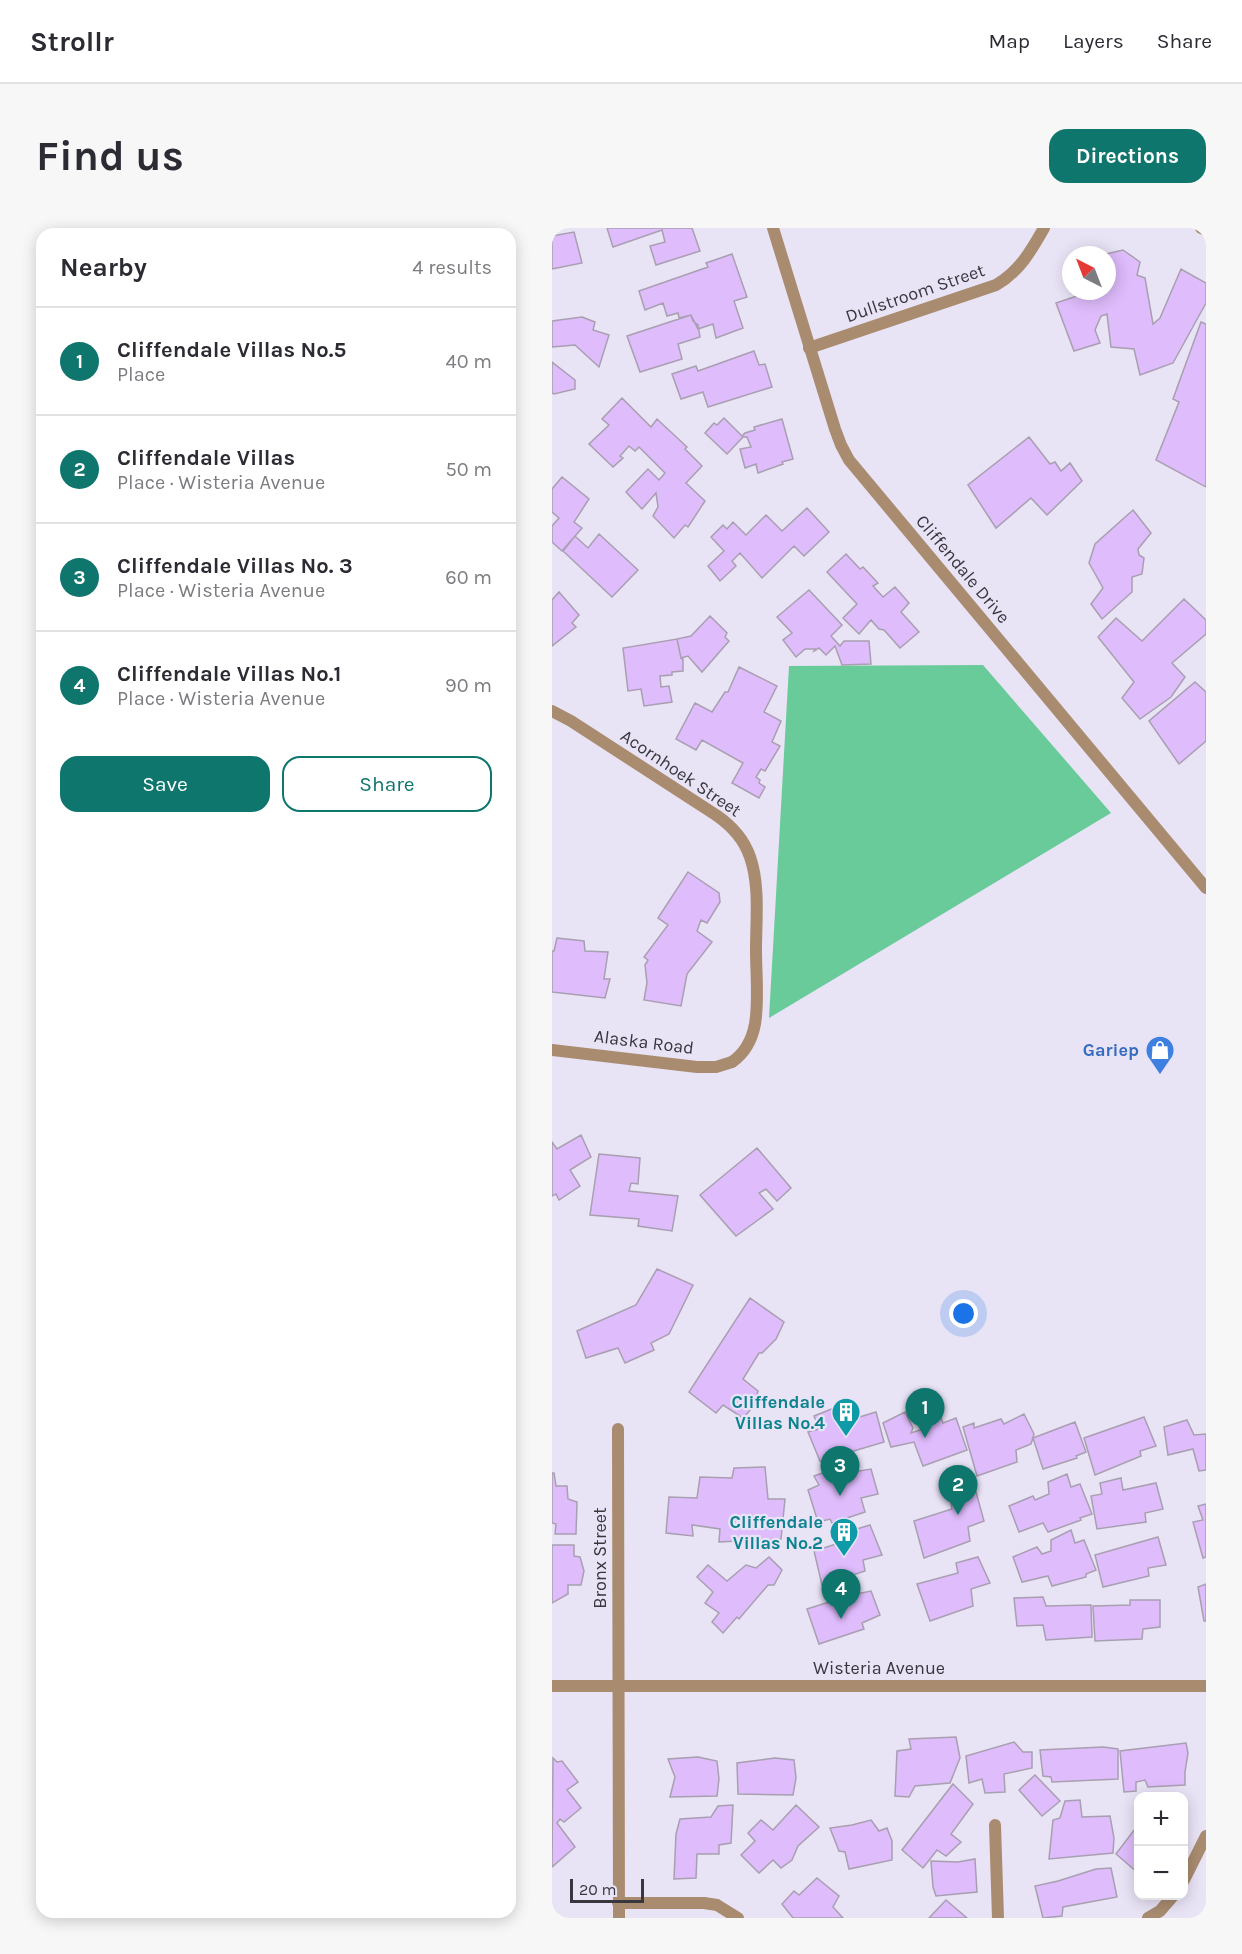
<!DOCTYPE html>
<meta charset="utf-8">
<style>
body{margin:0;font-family:Karla,sans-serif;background:#f7f7f7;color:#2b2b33}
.controls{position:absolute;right:18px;bottom:18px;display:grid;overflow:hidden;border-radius:12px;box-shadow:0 3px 15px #0003}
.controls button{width:54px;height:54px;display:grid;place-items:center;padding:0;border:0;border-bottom:2px solid #e1e1e2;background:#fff;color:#2b2b33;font:30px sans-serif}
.compass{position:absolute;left:510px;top:18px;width:54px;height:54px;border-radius:50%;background:#fff;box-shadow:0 3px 15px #0003;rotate:318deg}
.scale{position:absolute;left:18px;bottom:15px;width:74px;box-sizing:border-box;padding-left:6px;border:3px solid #39373e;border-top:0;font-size:16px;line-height:21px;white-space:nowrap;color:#39373e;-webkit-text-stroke:4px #e9e3f6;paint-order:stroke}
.you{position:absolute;left:412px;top:1086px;width:21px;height:21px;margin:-15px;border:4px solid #fff;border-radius:50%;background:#1a73e8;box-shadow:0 0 0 9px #1a73e833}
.badge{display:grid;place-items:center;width:39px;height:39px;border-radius:50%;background:#0f766e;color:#fff;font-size:20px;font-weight:700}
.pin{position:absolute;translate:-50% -50px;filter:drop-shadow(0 2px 3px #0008)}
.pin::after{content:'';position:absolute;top:32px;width:21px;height:18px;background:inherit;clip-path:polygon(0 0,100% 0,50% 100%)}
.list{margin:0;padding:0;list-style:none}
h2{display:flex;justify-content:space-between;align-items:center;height:78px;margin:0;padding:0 24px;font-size:26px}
h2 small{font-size:20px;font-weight:400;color:#7c7c81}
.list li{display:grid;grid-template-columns:39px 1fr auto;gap:18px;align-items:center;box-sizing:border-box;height:108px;padding:0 24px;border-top:2px solid #e1e1e2}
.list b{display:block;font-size:22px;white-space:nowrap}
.list p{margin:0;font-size:20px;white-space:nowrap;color:#7c7c81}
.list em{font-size:20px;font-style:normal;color:#7c7c81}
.actions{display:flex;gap:12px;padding:18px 24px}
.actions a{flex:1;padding:14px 0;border:2px solid #0f766e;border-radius:18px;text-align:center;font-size:21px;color:#0f766e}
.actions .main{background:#0f766e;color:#fff}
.map{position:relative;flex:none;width:654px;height:1690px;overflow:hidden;border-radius:18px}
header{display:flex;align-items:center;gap:36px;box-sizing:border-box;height:84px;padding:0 30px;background:#fff;border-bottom:2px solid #e1e1e2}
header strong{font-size:28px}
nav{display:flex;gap:33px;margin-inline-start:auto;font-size:21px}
.intro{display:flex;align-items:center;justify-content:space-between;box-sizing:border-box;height:144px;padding:0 36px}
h1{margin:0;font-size:42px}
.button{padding:15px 27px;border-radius:18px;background:#0f766e;color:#fff;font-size:21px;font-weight:700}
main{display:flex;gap:36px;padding:0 36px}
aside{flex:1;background:#fff;border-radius:18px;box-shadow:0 3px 15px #0003}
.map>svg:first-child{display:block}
</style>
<header>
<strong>Strollr</strong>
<nav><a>Map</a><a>Layers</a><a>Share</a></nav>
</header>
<div class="intro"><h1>Find us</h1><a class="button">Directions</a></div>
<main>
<aside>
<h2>Nearby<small>4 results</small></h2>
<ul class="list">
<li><span class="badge">1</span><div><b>Cliffendale Villas No.5</b><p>Place</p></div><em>40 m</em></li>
<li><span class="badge">2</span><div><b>Cliffendale Villas</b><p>Place · Wisteria Avenue</p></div><em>50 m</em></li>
<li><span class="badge">3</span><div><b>Cliffendale Villas No. 3</b><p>Place · Wisteria Avenue</p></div><em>60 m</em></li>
<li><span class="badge">4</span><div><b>Cliffendale Villas No.1</b><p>Place · Wisteria Avenue</p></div><em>90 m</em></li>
</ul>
<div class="actions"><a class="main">Save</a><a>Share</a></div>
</aside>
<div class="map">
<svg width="654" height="1690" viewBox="0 0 654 1690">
<rect width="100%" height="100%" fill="#e9e3f6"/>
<path fill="#69cb9a" d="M431,437L559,585L217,790L237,438Z"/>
<path fill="#dfbcfc" stroke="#a89fb0" stroke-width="1.5" d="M55,0H140L148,23L104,37L98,18L113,14L110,2L61,19Z
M22,4L30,35L0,41V8Z
M571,22L588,34L585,47L593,50L601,96L608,90L629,41L654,55V75L621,135L588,147L582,121L559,119L555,86L549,88L543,102L548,115L522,123L504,75L528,67L525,63H555V27H550Z
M180,26L195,69L182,73L191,100L164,110L161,96L146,101L139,87L127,90L126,85L115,88L111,75L93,82L87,63L156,39L154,35Z
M139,87L141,93L146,97L148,109L126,116L130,131L88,144L75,108Z
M30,89L43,94L41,102L57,107L47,139L23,117L0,119V93Z
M649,94L654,96V259L604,232L627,174L621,171Z
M202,123L207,137L213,136L220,159L156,179L151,164L129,171L120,146L144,138L146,143Z
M0,134L23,152V161L2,166L0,165Z
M70,170L99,199L105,191L135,219L133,221L150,238L134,255L153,273L136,299L133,297L122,310L101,288L106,279L104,265L90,281L74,264L96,241L107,252L113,245L87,219L83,223L77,218L68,228L71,230L61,239L37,216L57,197L50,191Z
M172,190L190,208L193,205L203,202L202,199L230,191L241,231L230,234L231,236L206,245L204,236L193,240L188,221L199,219L195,209H191L175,226L153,205L162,195L165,197Z
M477,209L498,236L503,234L509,243L518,235L530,253L495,287L479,270L444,300L416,257Z
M10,249L37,271L22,294L30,300L10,323L0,314V298L7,290L0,284V261Z
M255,280L277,304L252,328L242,318L210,350L188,325L180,333L184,338L168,353L156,338L172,323L159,309L171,297L175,301L181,294L194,307L214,287L230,303Z
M581,282L599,305L586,321L587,327L592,330L590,346L580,349V364L550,391L539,376L551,360L537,335L543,316Z
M47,306L86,342L60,369L11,323L23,308L36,320Z
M294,326L308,341L311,339L326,355L321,358L331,369L343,359L357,375L349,384L367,404L348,420L332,402L327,401L319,392L307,406L291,390L305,376L275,344Z
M257,362L290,397L279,408L288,418L292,413H317L319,436L290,437L283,418L274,427L267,420L262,423L263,421H253L244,429L231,412L240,405L225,389Z
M7,364L27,387L20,395L24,399L0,418V372Z
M632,371L654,392V406L620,435L633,449L619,469L588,491L570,470L582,454L546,409L564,390L590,413Z
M158,388L175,405L173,409L177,413L150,444L136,428L129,430L125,411L139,408Z
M125,411L129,430L131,431V443L120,444V447L108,448L109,459L117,458L120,474L92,478L89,461L76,463L71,420Z
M187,439L225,458L212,484L229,493L220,514L228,518L213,543L209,541L204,549L208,552L207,555L213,559L207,570L180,555L191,535L150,512L144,522L124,511L143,475L160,484L173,464H176Z
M643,454L654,464V513L627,536L597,493Z
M136,644L167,665L168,674L155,695L149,692L145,703L160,714L135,746L129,778L92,772L95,755L93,737L96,732L92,729L116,697L106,690Z
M5,710L32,713L33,723L56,724L52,751H58L53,770L0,764V723H2Z
M29,907L39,929L18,942L28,958L7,972L4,966L0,968V914L5,921Z
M205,920L239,960L225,973L214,961L207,965L221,981L184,1008L148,967Z
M47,926L88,930L86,956L79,955L77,963L126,968L120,1003L86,998L87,991L38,987Z
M105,1041L141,1057L117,1106L99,1115L102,1122L73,1135L66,1120L34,1130L25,1103L84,1077Z
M198,1070L232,1094L224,1111L210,1125H207L191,1151L206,1163L202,1178L191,1190L171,1177L164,1185L137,1164Z
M282,1180L288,1195L324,1184L332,1214L268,1233L256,1204L267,1201L262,1188Z
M386,1183L391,1195L404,1190L415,1222L371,1238L362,1214L339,1219L331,1195L353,1184L361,1200L359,1205L374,1200L371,1188Z
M472,1186L482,1206L479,1216L464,1222L465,1234L425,1248L411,1199L422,1195V1200L449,1191L452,1196Z
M592,1189L604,1218L588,1223L589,1228L543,1247L532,1210Z
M635,1192L642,1207L654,1206V1242L647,1243L641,1221L616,1227L612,1199Z
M523,1194L534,1224L524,1228L525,1230L491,1241L481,1210Z
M213,1239L216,1271H233L229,1311L167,1314L168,1301L140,1297L141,1308L114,1305L117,1269L145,1270L148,1249L180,1250L182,1240Z
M282,1241L289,1246L319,1241L326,1266L309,1270L313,1284L280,1295L278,1291L266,1294L256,1262L267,1257L262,1248Z
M0,1245H2L4,1258H15L16,1271L25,1274L24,1306H3L4,1296L0,1295Z
M515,1246L519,1259L528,1256L540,1286L528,1290L529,1292L496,1304L491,1295L467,1304L457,1278L481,1268L483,1272L497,1266L496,1254Z
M569,1250L571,1262L604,1255L611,1281L593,1285L594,1294L545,1301L539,1268L550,1266L548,1255Z
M421,1253L432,1293L416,1299L418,1313L372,1330L362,1293L400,1281L396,1259Z
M654,1276V1329L651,1330L641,1294L651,1292L646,1278Z
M318,1297L330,1327L311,1332L313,1343L270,1357L262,1323L297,1312L295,1304Z
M519,1302L523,1315L532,1312L544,1342L534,1346V1349L500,1358L496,1348L470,1354L461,1329L485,1319L490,1326L499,1323V1312Z
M606,1309L614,1337L596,1340L597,1348L551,1359L543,1327Z
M0,1317H22V1328L28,1329L32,1343L29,1357H16V1366L0,1375Z
M217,1329L230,1342L222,1357H216L187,1391L185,1389L171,1405L160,1394L167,1385L153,1375L161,1364L145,1349L156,1337L175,1353L194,1337L204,1340Z
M426,1329L438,1355L419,1361L421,1378L378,1393L365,1356L406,1345L404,1335Z
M654,1356V1393H652L646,1359Z
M319,1363L328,1387L310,1395L312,1401L267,1416L255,1381L299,1367Z
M491,1369L494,1378L539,1377L540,1409L494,1412L491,1397L465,1398L462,1370Z
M578,1372H608V1399L591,1401L590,1411L543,1413L541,1378L578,1377Z
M404,1509L408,1530L398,1555L363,1558L357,1569L343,1568L345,1523L359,1521L357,1511Z
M462,1514L471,1524H480V1540L452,1546L453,1564L433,1565L430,1551L417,1555L414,1528Z
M634,1515L636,1525L633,1544V1557L596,1559L593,1552L584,1554V1563L572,1564L568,1523Z
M551,1519L566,1521V1551L500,1554L499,1549L491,1548L488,1522Z
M146,1529L165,1533L167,1551L165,1568L118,1569L123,1549L116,1531Z
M1,1530L5,1534L10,1533L26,1554L15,1562L29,1580L12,1594L8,1591L5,1595L23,1619L0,1639Z
M223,1530L242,1532L244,1550L241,1567L186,1566L185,1535Z
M483,1547L508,1573L490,1588L467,1562Z
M401,1556L421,1576L399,1606L409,1614L394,1628L385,1622L371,1640L350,1622Z
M528,1572L530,1589L558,1588L562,1610L561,1625L497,1631L501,1592L508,1590L513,1573Z
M181,1577L179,1615L167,1617V1626H145L144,1650L122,1651L124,1606L128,1591L159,1589L166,1578Z
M244,1577L267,1599L246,1618L240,1632L229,1640L221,1632L207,1645L189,1627L203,1613L196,1605L209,1592L221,1602Z
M319,1592L327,1603L335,1600L340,1613V1632L297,1641L293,1624L287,1623L278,1600L300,1597Z
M586,1597V1641L585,1644L564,1626Z
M423,1631L425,1664L384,1668L381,1659L379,1633L406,1634Z
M559,1640L565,1669L511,1679L510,1688L491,1690L483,1658L506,1653L544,1641Z
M265,1650L287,1668L281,1679L291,1690H241L230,1676L242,1663L247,1667Z
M394,1672L415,1690H377Z"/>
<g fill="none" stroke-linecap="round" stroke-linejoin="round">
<path stroke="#a98c70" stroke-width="12" d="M649,0L654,2
M257,120L444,57C467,44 479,23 492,0
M0,483L19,493L164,587C180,598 192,611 198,629C208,657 204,692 204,722C204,746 207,772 203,796C200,812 193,825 180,834
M66,1201L67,1690
M0,1458H654
M443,1597L446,1690
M632,1652L654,1608
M66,1675H152L165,1677L186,1690
M596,1690L608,1683L621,1668"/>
<path stroke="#a98c70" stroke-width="12" d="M221,0L283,201L289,217L297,232L654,660
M0,822L145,839H164L180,834"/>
</g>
<defs>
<g id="shop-pin" transform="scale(1.5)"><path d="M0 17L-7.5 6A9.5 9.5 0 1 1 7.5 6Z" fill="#3f7fe0" stroke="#e9e3f6"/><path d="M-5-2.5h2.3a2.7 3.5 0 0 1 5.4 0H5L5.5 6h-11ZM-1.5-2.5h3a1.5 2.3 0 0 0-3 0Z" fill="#fff"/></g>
<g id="building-pin" transform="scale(1.5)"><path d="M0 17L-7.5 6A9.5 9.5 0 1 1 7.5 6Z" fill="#0f9aa8" stroke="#e9e3f6"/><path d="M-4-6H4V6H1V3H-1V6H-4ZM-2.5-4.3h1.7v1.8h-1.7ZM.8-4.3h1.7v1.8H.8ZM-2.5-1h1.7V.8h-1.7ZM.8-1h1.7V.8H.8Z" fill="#fff"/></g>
</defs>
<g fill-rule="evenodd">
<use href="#shop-pin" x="608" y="822"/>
<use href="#building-pin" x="294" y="1184"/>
<use href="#building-pin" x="292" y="1304"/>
</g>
<g text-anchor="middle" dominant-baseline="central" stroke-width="4.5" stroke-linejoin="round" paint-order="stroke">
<g font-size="18" fill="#39373e" stroke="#e9e3f6">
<text transform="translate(363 65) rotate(-19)">Dullstroom Street</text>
<text transform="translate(411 341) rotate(50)">Cliffendale Drive</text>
<text transform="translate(129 545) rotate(34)">Acornhoek Street</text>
<text transform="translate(92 814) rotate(7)">Alaska Road</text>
<text transform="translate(48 1330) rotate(-90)">Bronx Street</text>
<text x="327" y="1440">Wisteria Avenue</text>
</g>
<g font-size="18" font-weight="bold" fill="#366cbe" stroke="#e9e3f6" text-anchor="end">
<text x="587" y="822">Gariep</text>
</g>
<g font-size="18" font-weight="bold" fill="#0d838f" stroke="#e9e3f6" text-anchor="end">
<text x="273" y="1174">Cliffendale<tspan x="273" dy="21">Villas No.4</tspan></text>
<text x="271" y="1294">Cliffendale<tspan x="271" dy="21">Villas No.2</tspan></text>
</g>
</g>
</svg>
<div class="controls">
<button>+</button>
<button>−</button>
</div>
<svg class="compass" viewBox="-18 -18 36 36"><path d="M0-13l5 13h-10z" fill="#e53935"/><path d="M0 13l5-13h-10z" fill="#7c7c81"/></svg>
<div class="scale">20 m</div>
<div class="you"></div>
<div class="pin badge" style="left:373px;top:1210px">1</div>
<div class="pin badge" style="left:406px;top:1287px">2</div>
<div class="pin badge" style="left:288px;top:1268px">3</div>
<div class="pin badge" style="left:289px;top:1391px">4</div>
</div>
</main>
